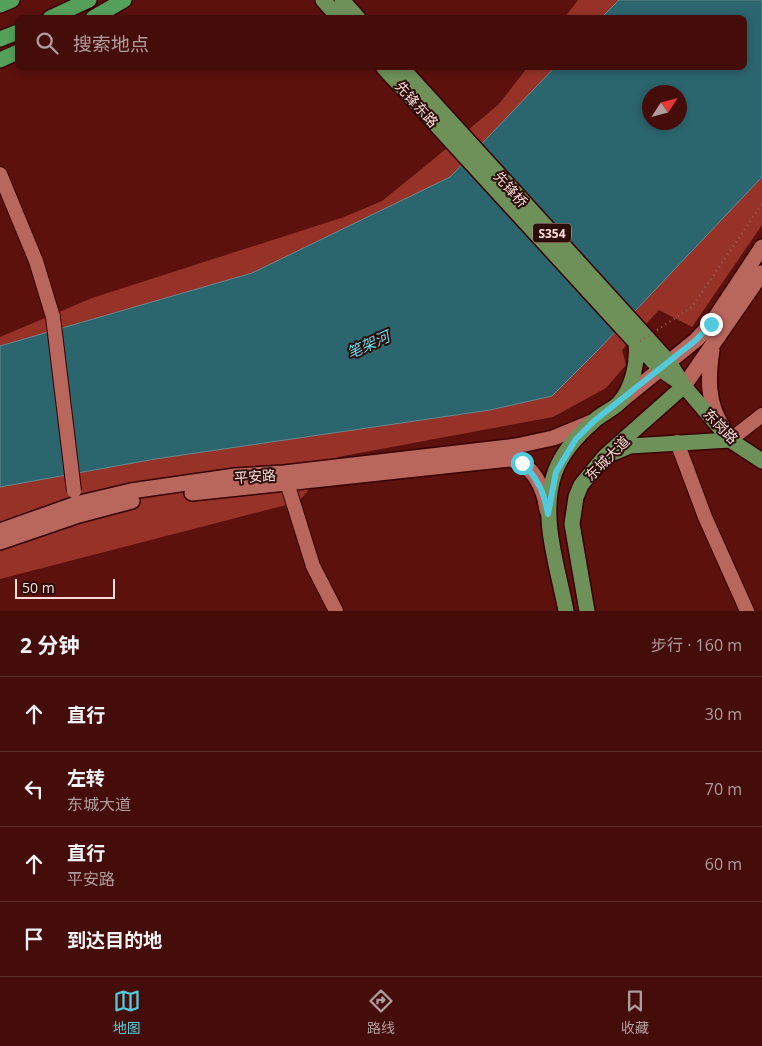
<!DOCTYPE html>
<html lang="zh">
<meta charset="utf-8">
<style>
body{margin:0;font-family:"Open Sans","Noto Sans SC",sans-serif;background:#4c1613;color:#f1f3f6}
.compass{position:absolute;left:642px;top:85px;width:45px;height:45px;border-radius:50%;background:#450d0a;box-shadow:0 2px 8px #0003;rotate:54deg}
.scale{position:absolute;left:15px;bottom:12px;width:100px;box-sizing:border-box;padding-left:5px;border:2px solid #faddd9;border-top:0;font-size:14px;line-height:18px;white-space:nowrap;color:#faddd9;-webkit-text-stroke:4px #2d0d0a;paint-order:stroke}
.stop{position:absolute;width:15px;height:15px;margin:-11px;border:4px solid #53cadc;border-radius:50%;background:#fff}
.stop.end{background:#53cadc;border-color:#fff;box-shadow:0 1px 5px #0008}
.list{margin:0;padding:0;list-style:none}
h2{display:flex;justify-content:space-between;align-items:center;height:65px;margin:0;padding:0 20px;font-size:21px}
h2 small{font-size:16px;font-weight:400;color:#b09c9c}
.list li{display:grid;grid-template-columns:32px 1fr auto;gap:15px;align-items:center;box-sizing:border-box;height:75px;padding:0 20px;border-top:1px solid #5d2d2b}
.list b{display:block;font-size:19px;white-space:nowrap}
.list p{margin:0;font-size:16px;white-space:nowrap;color:#b09c9c}
.list em{font-size:16px;font-style:normal;color:#b09c9c}
.icon{flex:none;width:28px;height:28px;fill:none;stroke:currentColor;stroke-width:2;stroke-linecap:round;stroke-linejoin:round}
.map{position:relative;flex:none;width:762px;height:611px;overflow:hidden}
.search{position:absolute;background:#450d0a;box-shadow:0 2px 8px #0003;left:15px;right:15px;top:15px;height:55px;display:flex;align-items:center;gap:12px;box-sizing:border-box;padding:0 18px;border-radius:8px;color:#b09c9c;font-size:19px}
.sheet{height:365px;background:#450d0a}
nav{display:flex;justify-content:space-around;align-items:center;box-sizing:border-box;height:70px;border-top:1px solid #5d2d2b;background:#450d0a;font-size:14px;color:#b09c9c}
nav a{display:grid;justify-items:center;gap:2px}
nav .on{color:#53cadc}
.map>svg:first-child{display:block}
</style>
<div class="map">
<svg width="762" height="611" viewBox="0 0 762 611">
<rect width="100%" height="100%" fill="#5c110d"/>
<path fill="#973229" fill-rule="evenodd" d="M578,0H762V225L692,327L659,310L622,350L626,365L606,388L553,417L338,457L298,502L0,579V337L92,298L344,217L382,201L435,158L499,104L527,68H744V18L565,17ZM650,92H680V122H650Z"/>
<path fill="#2b656e" stroke="#69898e" fill-rule="evenodd" d="M619,0H762V177L599,349L552,396L490,410L155,459L0,487V346L252,273L450,177L554,68H744V18L602,17ZM650,92H680V122H650Z"/>
<g fill="none" stroke-linecap="round" stroke-linejoin="round">
<g stroke="#370001" stroke-width="16">
<path id="minor" d="M0,174L36,261L53,317
M730,440L762,415
M677,442L705,517L747,611
M284,473L313,566L336,611"/>
</g>
<g stroke="#370001" stroke-width="18">
<path id="tertiary" d="M712,350C708,377 707,402 722,426
M684,386L762,273
M621,401L696,340L711,324L762,247
M192,493L509,459C533,463 544,488 547,510
M0,531L76,504L131,491L235,476L284,473L516,446L553,438L592,422
M0,542L79,515L132,501"/>
</g>
<g stroke="#370001" stroke-width="18">
<path id="primary" d="M323,0L339,18
M342,0L358,18
M384,68L660,369L679,382
M402,68L669,362L684,386L730,440L762,461
M613,453L630,446L730,440
M566,611C558,567 539,516 555,472C562,453 579,434 594,421C601,414 612,410 619,403C633,387 638,362 636,342
M587,611L572,524L576,497L581,485L605,456L684,386"/>
</g>
<g stroke="#370001" stroke-width="18">
<path id="trunk" d="M0,5L12,0
M50,18L89,0
M93,18L124,0
M0,39L18,32
M0,60L18,52"/>
</g>
<path stroke="#995f5b" stroke-width="2.5" stroke-dasharray="1 4" stroke-linecap="butt" d="M657,330L692,307L762,204"/>
<use href="#minor" stroke="#b9665c" stroke-width="14"/>
<use href="#tertiary" stroke="#b9665c" stroke-width="15"/>
<use href="#primary" stroke="#6e915a" stroke-width="15"/>
<use href="#trunk" stroke="#55a05a" stroke-width="15"/>
<g stroke="#370001" stroke-width="16" stroke-linecap="butt">
<path id="minor-bridge" d="M53,317L74,491"/>
</g>
<path stroke="#995f5b" stroke-width="2.5" stroke-dasharray="1 4" stroke-linecap="butt" d="M640,341L653,333"/>
<use href="#minor-bridge" stroke="#b9665c" stroke-width="14"/>
</g>
<g fill="none" stroke-linecap="round" stroke-linejoin="round">
<path stroke="#53cadc" stroke-width="6" d="M522,463C538,478 544,493 548,514L556,472L576,439L594,421L696,340L711,324"/>
</g>
<g text-anchor="middle" dominant-baseline="central" stroke-width="4" stroke-linejoin="round" paint-order="stroke">
<rect fill="#2d0d0a" stroke="#bc9f9b" stroke-width="1" x="533" y="223.5" width="38" height="19" rx="4"/>
<g font-size="12" font-weight="bold" fill="#faddd9">
<text x="552" y="233">S354</text>
</g>
<g font-size="14" fill="#faddd9" stroke="#2d0d0a">
<text transform="translate(417 104) rotate(48)">先锋东路</text>
<text transform="translate(511 189) rotate(48)">先锋桥</text>
<text transform="translate(721 426) rotate(46)">东岗路</text>
<text transform="translate(607 458) rotate(-45)">东城大道</text>
<text transform="translate(255 476) rotate(-4)">平安路</text>
</g>
<g font-size="15" font-style="italic" fill="#62dcee" stroke="#2d0d0a">
<text transform="translate(368 344) rotate(-24)">笔架河</text>
</g>
</g>
</svg>
<svg class="compass" viewBox="-18 -18 36 36"><path d="M0-13l5 13h-10z" fill="#e53935"/><path d="M0 13l5-13h-10z" fill="#b09c9c"/></svg>
<div class="scale">50 m</div>
<div class="stop" style="left:522px;top:463px"></div>
<div class="stop end" style="left:711px;top:324px"></div>
<div class="search"><svg class="icon" aria-label="search" viewBox="0 0 24 24"><circle cx="10" cy="10" r="6"/><path d="M15 15l6 6"/></svg>搜索地点</div>
</div>
<section class="sheet">
<h2>2 分钟<small>步行 · 160 m</small></h2>
<ul class="list">
<li><svg class="icon" aria-label="ahead" viewBox="0 0 24 24"><path d="M12 20V5M6 11l6-6 6 6"/></svg><div><b>直行</b></div><em>30 m</em></li>
<li><svg class="icon" aria-label="left" viewBox="0 0 24 24"><path d="M17 20v-9H6M10 6l-5 5 5 5"/></svg><div><b>左转</b><p>东城大道</p></div><em>70 m</em></li>
<li><svg class="icon" aria-label="ahead" viewBox="0 0 24 24"><path d="M12 20V5M6 11l6-6 6 6"/></svg><div><b>直行</b><p>平安路</p></div><em>60 m</em></li>
<li><svg class="icon" aria-label="arrive" viewBox="0 0 24 24"><path d="M6 21V4h12l-3 4 3 4H6"/></svg><div><b>到达目的地</b></div></li>
</ul>
</section>
<nav>
<a class="on"><svg class="icon" aria-label="map" viewBox="0 0 24 24"><path d="M3 6l6-2 6 2 6-2v14l-6 2-6-2-6 2zM9 4v14M15 6v14"/></svg>地图</a>
<a><svg class="icon" aria-label="directions" viewBox="0 0 24 24"><path d="M12 3l9 9-9 9-9-9zM9 14v-3h6M13 9l2 2-2 2"/></svg>路线</a>
<a><svg class="icon" aria-label="saved" viewBox="0 0 24 24"><path d="M7 4h10v16l-5-4-5 4z"/></svg>收藏</a>
</nav>
